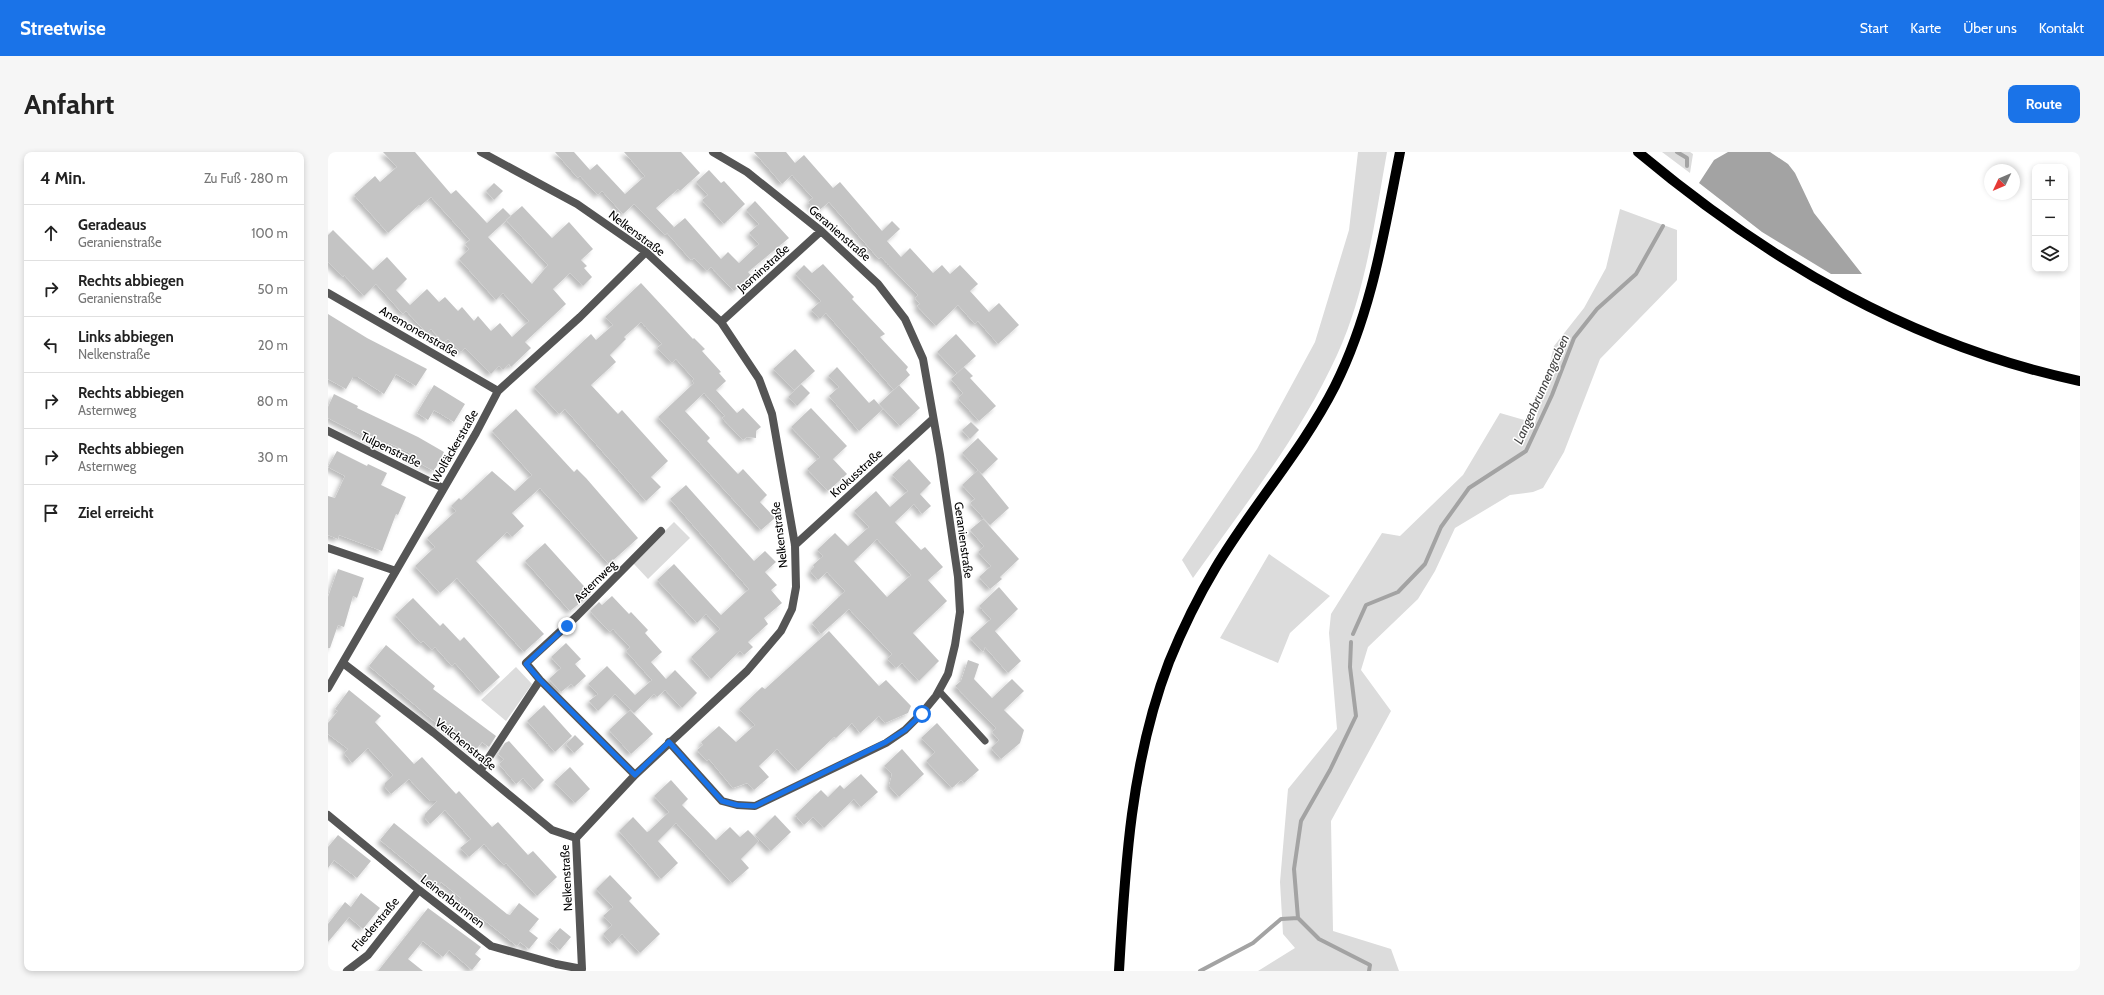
<!DOCTYPE html>
<html lang="de">
<meta charset="utf-8">
<style>
body{margin:0;font-family:Cabin,sans-serif;background:#f6f6f6;color:#222}
.controls{position:absolute;right:12px;top:12px;display:grid;overflow:hidden;border-radius:8px;box-shadow:0 2px 6px #0003}
.controls button{width:36px;height:36px;display:grid;place-items:center;padding:0;border:0;border-bottom:1px solid #e0e0e0;background:#fff;color:#222;font:20px sans-serif}
.compass{position:absolute;left:1656px;top:12px;width:36px;height:36px;border-radius:50%;background:#fff;box-shadow:0 2px 6px #0003;rotate:226deg}
.stop{position:absolute;width:12px;height:12px;margin:-9px;border:3px solid #1a73e8;border-radius:50%;background:#fff}
.stop.end{background:#1a73e8;border-color:#fff;box-shadow:0 1px 4px #0008}
.list{margin:0;padding:0;list-style:none}
h2{display:flex;justify-content:space-between;align-items:center;height:52px;margin:0;padding:0 16px;font-size:17px}
h2 small{font-size:13px;font-weight:400;color:#767676}
.list li{display:grid;grid-template-columns:26px 1fr auto;gap:12px;align-items:center;box-sizing:border-box;height:56px;padding:0 16px;border-top:1px solid #e0e0e0}
.list b{display:block;font-size:15px;white-space:nowrap}
.list p{margin:0;font-size:13px;white-space:nowrap;color:#767676}
.list em{font-size:13px;font-style:normal;color:#767676}
.icon{flex:none;width:22px;height:22px;fill:none;stroke:currentColor;stroke-width:2;stroke-linecap:round;stroke-linejoin:round}
.map{position:relative;flex:none;width:1752px;height:819px;overflow:hidden;border-radius:8px}
header{display:flex;align-items:center;gap:24px;box-sizing:border-box;height:56px;padding:0 20px;background:#1a73e8;color:#fff}
header strong{font-size:19px}
nav{display:flex;gap:22px;margin-inline-start:auto;font-size:14px}
.intro{display:flex;align-items:center;justify-content:space-between;box-sizing:border-box;height:96px;padding:0 24px}
h1{margin:0;font-size:28px}
.button{padding:10px 18px;border-radius:8px;background:#1a73e8;color:#fff;font-size:14px;font-weight:700}
main{display:flex;gap:24px;padding:0 24px}
aside{flex:1;background:#fff;border-radius:8px;box-shadow:0 2px 6px #0003}
.map>svg:first-child{display:block}
</style>
<header>
<strong>Streetwise</strong>
<nav><a>Start</a><a>Karte</a><a>Über uns</a><a>Kontakt</a></nav>
</header>
<div class="intro"><h1>Anfahrt</h1><a class="button">Route</a></div>
<main>
<aside>
<h2>4 Min.<small>Zu Fuß · 280 m</small></h2>
<ul class="list">
<li><svg class="icon" aria-label="ahead" viewBox="0 0 24 24"><path d="M12 20V5M6 11l6-6 6 6"/></svg><div><b>Geradeaus</b><p>Geranienstraße</p></div><em>100 m</em></li>
<li><svg class="icon" aria-label="right" viewBox="0 0 24 24"><path d="M7 20v-9h11M14 6l5 5-5 5"/></svg><div><b>Rechts abbiegen</b><p>Geranienstraße</p></div><em>50 m</em></li>
<li><svg class="icon" aria-label="left" viewBox="0 0 24 24"><path d="M17 20v-9H6M10 6l-5 5 5 5"/></svg><div><b>Links abbiegen</b><p>Nelkenstraße</p></div><em>20 m</em></li>
<li><svg class="icon" aria-label="right" viewBox="0 0 24 24"><path d="M7 20v-9h11M14 6l5 5-5 5"/></svg><div><b>Rechts abbiegen</b><p>Asternweg</p></div><em>80 m</em></li>
<li><svg class="icon" aria-label="right" viewBox="0 0 24 24"><path d="M7 20v-9h11M14 6l5 5-5 5"/></svg><div><b>Rechts abbiegen</b><p>Asternweg</p></div><em>30 m</em></li>
<li><svg class="icon" aria-label="arrive" viewBox="0 0 24 24"><path d="M6 21V4h12l-3 4 3 4H6"/></svg><div><b>Ziel erreicht</b></div></li>
</ul>
</aside>
<div class="map">
<svg width="1752" height="819" viewBox="0 0 1752 819">
<defs>
<filter id="shadow"><feDropShadow dx="-3.5" dy="3.5" stdDeviation="2" flood-color="#0004"/></filter>
</defs>
<rect width="100%" height="100%" fill="#fff"/>
<path fill="#dcdcdc" d="M1030,0H1059C1047,67 1038,140 1009,203C972,284 916,354 865,426L854,408L929,297L987,190L1021,78Z
M1334,0H1362L1365,2L1362,21Z
M1292,57L1349,78V128L1272,207L1236,300L1215,336L1205,340L1182,343L1127,376L1107,419L1090,447L1040,495L1033,518L1063,559L1003,669L1005,779L1063,797L1071,819H930L967,796L955,782L952,730L960,637L1009,577L1001,481L1003,462L1054,381L1072,384L1135,323L1172,261L1207,271L1226,194L1256,156L1278,116Z
M346,370L362,386L320,427L305,411Z
M941,402L1002,444L962,481L950,511L892,486Z
M188,515L204,532L178,569L153,548Z"/>
<path fill="#a3a3a3" d="M1400,0H1442L1460,12L1467,21L1486,61L1534,122H1503L1434,80L1371,31L1386,8Z"/>
<g fill="none" stroke-linecap="round" stroke-linejoin="round">
<path stroke="#a3a3a3" stroke-width="4" d="M1349,0L1359,6V14
M1025,482L1038,453L1070,440L1097,412L1113,375L1141,336L1198,299L1224,243L1246,186L1269,157L1308,122L1335,74
M1023,490L1022,515L1028,564L1002,618L973,669L966,717L970,766L991,787L1042,813L1041,819
M872,819L925,791L953,767L970,766"/>
</g>
<path fill="#c4c4c4" fill-rule="evenodd" filter="url(#shadow)" d="M55,0H87L123,42L128,38L159,71L175,56L183,64L160,85L204,132L220,113L178,68L194,54L224,86L241,70L265,97L253,108L259,114L256,116L264,125L255,134L242,121L225,137L238,152L197,190L203,196L183,215L181,212L175,218L171,214L163,222L137,196L133,200L120,187L115,190L103,177L99,181L78,159L75,162L48,132L36,144L16,123L15,125L0,110V83L5,78L45,118L59,105L79,127L68,138L82,153L99,137L111,150L117,145L130,159L134,155L146,169L150,164L163,179L172,171L184,185L201,169L175,141L168,148L131,107L141,97L137,92L142,88L103,45L92,54L91,53L60,81L26,43L47,24L52,30L69,15Z
M227,0H246L262,18L269,12L297,42L317,24L296,0H353L372,21L352,39L350,37L328,56L346,75L337,83L306,52L295,62L274,39L270,43L252,24L250,26Z
M426,0H458L467,11L476,3L505,36L512,30L554,79L564,69L572,77L559,89L573,105L582,96L605,121L614,113L622,122L632,113L650,132L642,139L661,160L671,151L691,173L670,192L650,169L647,172L630,153L608,174L589,154L592,152L587,146L590,143L553,105L551,107L501,50L489,60L480,50L485,46L464,23L454,32Z
M381,18L393,31L396,29L417,52L396,72L374,48L380,43L368,30Z
M166,31L175,39L166,48L158,39Z
M427,49L461,86L420,120L423,123L406,139L383,115L379,119L366,106L363,108L339,81L357,66L393,107L400,100L411,111L431,92L421,81L431,72L418,58Z
M495,112L526,145L524,147L557,182L552,185L580,215L578,218L582,223L566,238L498,161L492,167L483,158L493,149L467,122L476,113L484,121Z
M313,131L365,187L366,186L377,197L374,199L393,220L391,221L398,229L388,238L409,261L415,256L433,275L428,279V286L419,285L415,288L394,266L397,264L376,241L357,259L382,286L379,289L410,322L415,317L439,343L432,350L447,366L433,378L330,265L366,231L364,229L366,227L348,207L344,211L329,196L334,192L313,170L296,185L298,187L282,203L288,210L263,233L290,262L294,258L340,309L323,325L333,335L318,349L237,257L231,262L206,235L263,182L268,188L285,173L277,165Z
M0,162L39,186L99,217L88,234L68,222L56,242L30,225H25L18,237L0,227Z
M628,182L648,204L629,221L609,200Z
M467,197L487,219L466,238L445,217Z
M509,215L541,251L546,247L555,257L531,279L501,244L511,235L500,224Z
M636,215L645,224L642,226L668,254L651,269L630,246L635,241L623,227Z
M473,232L482,241L469,254L460,245Z
M106,233L137,252L126,270L106,258L100,268L89,261Z
M571,233L592,256L572,274L551,252Z
M6,242L30,254L29,256L90,285L116,300L106,319L80,305L82,301L61,291L58,296L0,266V255Z
M483,256L519,294L505,307L519,322L500,339L479,317L492,305L463,275Z
M188,257L246,320L249,317L258,326L310,386L281,412L212,336L184,361L196,374L184,385L179,380L148,409L216,482L196,500L129,426L112,441L87,414L107,395L99,386L128,359L123,354L131,346L133,348L164,319L187,339L204,323L164,279Z
M643,270L651,278L642,287L634,278Z
M650,286L670,307L654,322L634,301Z
M9,299L39,314L40,312L59,321L53,333L78,345L70,363L68,362L54,399L11,383L10,387L0,383V344L7,346L17,324L0,315Z
M581,307L603,331L592,342L603,354L594,362L586,352L567,370L593,398L597,395L615,415L600,428L619,449L585,481L611,509L591,529L574,511L568,516L559,507L564,502L521,457L493,482L484,471L517,439L499,420L490,428L482,419L486,415L485,413L495,404L489,398L507,381L520,394L541,375L526,359L548,339L562,355L580,339L564,323ZM549,387L583,423L559,445L526,409Z
M650,318L681,356L662,373L642,351L647,347L634,333Z
M358,333L426,409L437,399L448,410L437,420L449,433L443,438L454,451L436,466L440,472L420,490L425,495L416,503L412,499L383,527L363,505L392,477L378,462L369,471L329,428L346,412L393,463L421,437L342,347Z
M655,367L691,407L672,425L674,427L662,437L651,425L663,414L650,400L656,394L642,378Z
M217,391L263,442L242,459L197,409Z
M10,417L36,426L29,446L25,444L16,475L10,473L2,496H0V445Z
M671,435L690,457L667,479L693,509L680,521L657,495L655,500L642,486L663,467L651,454Z
M284,444L301,462L303,460L320,478L317,481L334,500L323,510L338,527L347,518L369,541L354,556L337,538L329,545L326,542L306,561L287,542L270,559L261,549L270,542L260,532L279,514L307,543L324,528L298,499L302,495L285,477L282,480L262,459L271,450L274,453Z
M85,446L112,474L115,471L132,489L136,485L172,525L154,541L127,511L124,514L107,495L104,498L95,489L93,491L67,463Z
M501,479L551,534L558,528L583,554L580,561L557,571L551,564L532,581L524,571L508,586L506,585L470,619L449,597L431,614L441,625L426,638L419,631L405,636L381,607L379,609L369,598L375,593L373,590L391,574L408,590L427,573L411,557L434,535L437,537Z
M238,491L253,507L247,512L258,524L246,535L243,532L233,540L221,527L233,516L223,505Z
M58,493L107,534L105,537L117,546L168,584L161,595L154,590L147,599L114,572L112,574L101,565L41,514Z
M640,508L651,512L646,527L664,546L684,527L696,539L676,558L696,578L692,591L673,607L663,596L671,588L664,580L668,576L627,534L633,529Z
M21,538L53,564L47,570L86,612L94,605L128,642L131,639L164,675L170,670L200,703L205,699L229,725L209,744L178,711L176,713L156,692L141,705L132,696L143,687L117,658L102,672L97,666V662L109,649H102L81,627L63,642L57,635V631L65,623L40,596L24,611L16,601L20,597L0,582V571L10,559L7,557Z
M216,553L244,584L227,600L199,569Z
M302,558L325,582L303,602L281,578Z
M609,571L651,618L636,631L633,628L624,636L598,609L607,600L593,586Z
M247,583L256,592L246,601L238,592Z
M181,589L216,628L206,638L195,626L188,632L171,612L176,607L170,602L177,591Z
M574,597L596,622L571,645L561,634L564,622L556,614Z
M242,615L262,637L247,651L226,630Z
M533,622L550,640L533,655L526,647L496,676L485,665L476,673L467,663L493,638L500,645L512,633L516,637Z
M343,628L360,647L354,653L388,688L402,675L412,685L420,678L431,689L413,707L421,716L404,731L348,671L330,689L350,711L333,727L291,679L305,665L319,680L321,679L341,660L326,644Z
M447,663L463,680L443,699L427,683Z
M66,671L179,762L182,763L191,751L211,767L201,779L210,786L201,797L192,790L189,794L131,748L133,746L113,730L109,735L52,688Z
M10,683L43,709L29,726L6,708L0,716V695Z
M282,723L304,746L301,749L332,782L312,801L294,782L284,792L275,782L284,773L275,764L285,755L268,737Z
M33,741L52,756L35,777L21,765L0,790V772L17,750L23,755Z
M100,756L153,795L147,802L153,807L144,818L121,798L115,805L95,789L80,807L95,819H50Z
M232,776L243,785L232,798L221,789Z"/>
<g fill="none" stroke-linecap="round" stroke-linejoin="round">
<path stroke="#555" stroke-width="7" d="M611,539L657,589"/>
<path stroke="#555" stroke-width="8" d="M0,141L170,239
M393,170L493,79
M0,279L115,336
M467,393L605,267
M0,396L68,419
M15,511L106,581L224,678L248,686
M0,536L148,281L170,239L252,165L318,100
M341,590L394,649L409,653L427,654L558,591L577,578L594,561L608,544L620,522L627,493L632,460L630,425L612,303L595,207L577,167L550,132L493,79L419,20L385,0
M152,619L212,528
M307,623L212,528L198,511L249,464L333,379
M0,663L91,738L163,794L228,812L254,817L248,686L307,623L419,519L453,479L464,457L468,435L467,393L444,262L431,227L393,170L318,100L249,52L153,0
M19,819L40,803L91,738"/>
<path stroke="#000" stroke-width="10" d="M1310,0C1440,109 1585,194 1752,229
M791,819C797,714 803,609 841,510C854,478 870,445 888,415C925,353 974,299 1007,234C1044,160 1056,80 1072,0"/>
</g>
<g fill="none" stroke-linecap="round" stroke-linejoin="round">
<path stroke="#1a73e8" stroke-width="5" d="M239,474L198,512L212,528L307,623L341,590L394,649L409,653L427,654L558,590L577,578L594,562"/>
</g>
<g text-anchor="middle" dominant-baseline="central" stroke-width="3" stroke-linejoin="round" paint-order="stroke">
<g font-size="12" fill="#000" stroke="#fff">
<text transform="translate(309 81) rotate(37)">Nelkenstraße</text>
<text transform="translate(512 81) rotate(41)">Geranienstraße</text>
<text transform="translate(435 116) rotate(-42)">Jasminstraße</text>
<text transform="translate(91 179) rotate(30)">Anemonenstraße</text>
<text transform="translate(126 294) rotate(-60)">Wolfäckerstraße</text>
<text transform="translate(63 297) rotate(26)">Tulpenstraße</text>
<text transform="translate(528 321) rotate(-42)">Krokusstraße</text>
<text transform="translate(451 383) rotate(-97)">Nelkenstraße</text>
<text transform="translate(636 388) rotate(82)">Geranienstraße</text>
<text transform="translate(267 429) rotate(-45)">Asternweg</text>
<text transform="translate(138 592) rotate(39)">Veilchenstraße</text>
<text transform="translate(238 726) rotate(-93)">Nelkenstraße</text>
<text transform="translate(125 749) rotate(38)">Leinenbrunnen</text>
<text transform="translate(47 772) rotate(-50)">Fliederstraße</text>
</g>
<g font-size="13" font-style="italic" fill="#444" stroke="#fff">
<text transform="translate(1213 237) rotate(-66)">Langenbrunnengraben</text>
</g>
</g>
</svg>
<div class="controls">
<button>+</button>
<button>−</button>
<button><svg class="icon" aria-label="layers" viewBox="0 0 24 24"><path d="M12 4l9 5-9 5-9-5zM3 14l9 5 9-5"/></svg></button>
</div>
<svg class="compass" viewBox="-18 -18 36 36"><path d="M0-13l5 13h-10z" fill="#e53935"/><path d="M0 13l5-13h-10z" fill="#767676"/></svg>
<div class="stop" style="left:594px;top:562px"></div>
<div class="stop end" style="left:239px;top:474px"></div>
</div>
</main>
